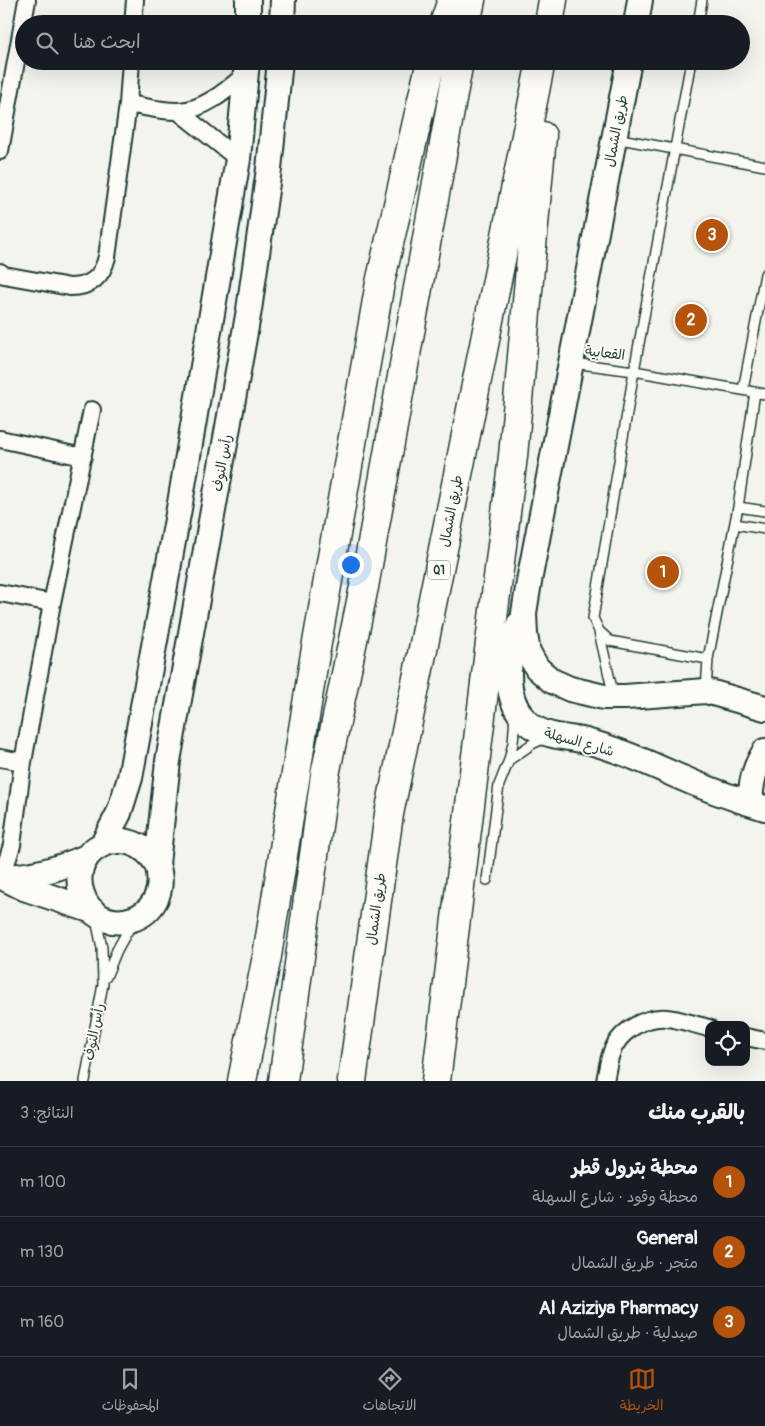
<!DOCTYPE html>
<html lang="ar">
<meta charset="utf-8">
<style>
body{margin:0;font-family:Pangolin,"Playpen Sans Arabic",sans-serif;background:#242831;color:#f1f3f6;direction:rtl}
.controls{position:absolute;right:15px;bottom:15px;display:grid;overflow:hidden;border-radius:10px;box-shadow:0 5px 20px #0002}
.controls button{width:45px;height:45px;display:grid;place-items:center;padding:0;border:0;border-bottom:1px solid #363941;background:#171b24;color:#f1f3f6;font:25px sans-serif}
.you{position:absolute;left:350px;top:564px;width:18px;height:18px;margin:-12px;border:4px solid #fff;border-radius:50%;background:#1a73e8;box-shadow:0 0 0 8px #1a73e833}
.badge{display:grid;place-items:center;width:32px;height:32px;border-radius:50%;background:#b45309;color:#fff;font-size:16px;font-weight:700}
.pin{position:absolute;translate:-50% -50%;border:2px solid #fff;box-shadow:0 1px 5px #0006}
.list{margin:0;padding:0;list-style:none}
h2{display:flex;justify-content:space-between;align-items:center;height:65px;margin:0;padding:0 20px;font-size:21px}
h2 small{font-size:16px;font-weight:400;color:#9ea1a6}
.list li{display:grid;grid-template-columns:32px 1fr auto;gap:15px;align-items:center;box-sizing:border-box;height:70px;padding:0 20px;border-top:1px solid #363941}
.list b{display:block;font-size:19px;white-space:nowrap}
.list p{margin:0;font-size:16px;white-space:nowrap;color:#9ea1a6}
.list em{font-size:16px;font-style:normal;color:#9ea1a6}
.icon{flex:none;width:28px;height:28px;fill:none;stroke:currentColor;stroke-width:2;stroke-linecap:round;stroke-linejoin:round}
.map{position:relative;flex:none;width:765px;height:1081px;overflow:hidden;direction:ltr}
.search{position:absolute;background:#171b24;box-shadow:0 5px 20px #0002;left:15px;right:15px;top:15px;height:55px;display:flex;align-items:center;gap:12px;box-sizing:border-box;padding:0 18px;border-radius:28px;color:#9ea1a6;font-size:19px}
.sheet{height:275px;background:#171b24}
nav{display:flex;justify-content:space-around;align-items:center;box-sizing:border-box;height:70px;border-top:1px solid #363941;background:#171b24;font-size:14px;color:#9ea1a6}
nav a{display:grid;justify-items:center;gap:2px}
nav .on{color:#b45309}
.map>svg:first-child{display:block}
</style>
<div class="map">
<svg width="765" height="1081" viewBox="0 0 765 1081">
<rect width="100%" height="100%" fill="#f4f4ef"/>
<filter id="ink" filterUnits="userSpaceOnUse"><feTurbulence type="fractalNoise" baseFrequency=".02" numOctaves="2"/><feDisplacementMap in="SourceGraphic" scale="10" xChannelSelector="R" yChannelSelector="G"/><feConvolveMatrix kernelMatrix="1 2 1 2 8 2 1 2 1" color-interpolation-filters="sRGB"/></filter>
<g filter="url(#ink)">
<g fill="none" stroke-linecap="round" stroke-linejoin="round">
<g stroke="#1f3d34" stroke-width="12">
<path id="lane" d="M698,24L702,0
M691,61L634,371L593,618L599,631L610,641L708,659
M615,138L765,166
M573,363L634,371L765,394
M743,390L765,274
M738,507L765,511
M735,524L765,529
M599,632L614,697
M706,690L708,659L738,507L755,392
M509,760L532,744L547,737
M487,880L499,785L509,760L513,743L515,715
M106,977L117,950L132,923
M85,1081L103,984L102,948L96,919"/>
</g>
<g stroke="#1f3d34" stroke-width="20">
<path id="street" d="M133,24L135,0
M128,104C142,106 165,112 179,111C205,110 228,89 247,73
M178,111L238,159
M0,151L27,0
M0,272L4,275L70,287C91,287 102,277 107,257L128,104L131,61
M0,439L83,457
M0,593L52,603
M0,758L23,762
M2,877L12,845L23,762L52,603L92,410
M746,1037L765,1041
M605,1081C607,1072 608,1062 611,1054C618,1032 644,1016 667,1018C680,1019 695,1025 709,1028"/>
</g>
<g stroke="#1f3d34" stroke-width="28">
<path id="secondary" d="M248,24V0
M282,24L283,0
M636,24L640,0
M629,61L530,576L524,613L525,635L528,652L537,668L552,681L570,689L604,697H625L706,691L765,708
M519,624C508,653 502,693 523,718C540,738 564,736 586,741C617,749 647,762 675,775C704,788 735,799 765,808
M750,803C751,783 754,768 765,751
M103,844L119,813L130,778L180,503L238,159L247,61
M157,864C128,818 66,848 82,894C98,943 175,922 157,864L168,761L249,310L269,169L280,61
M2,877L24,888L93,911
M4,877C34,876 59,869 86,857"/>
</g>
<g stroke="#1f3d34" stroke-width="31">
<path id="highway" d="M444,24L452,0
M466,24L471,0
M549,24L553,0
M242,1081L267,956L314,660L380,283L431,61
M283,1081L325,775L364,587L459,61
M352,1081L389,814L422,654L541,61
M436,1081L513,456L542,136"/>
</g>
<use href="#lane" stroke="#fdfcf7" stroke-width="9"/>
<use href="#street" stroke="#fdfcf7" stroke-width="16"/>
<use href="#secondary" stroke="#fdfcf7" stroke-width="24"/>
<use href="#highway" stroke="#fdfcf7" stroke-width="28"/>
</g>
</g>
<g text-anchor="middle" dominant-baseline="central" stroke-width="4" stroke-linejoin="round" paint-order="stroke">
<rect fill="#fdfcf7" stroke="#62766e" stroke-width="1" x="428" y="560.5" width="22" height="19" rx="4"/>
<g font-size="12" font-weight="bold" fill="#1f3d34">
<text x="439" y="570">Q1</text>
</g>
<g font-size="14" fill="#1f3d34" stroke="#fdfcf7">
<text transform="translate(616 131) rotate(-79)">طريق الشمال</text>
<text transform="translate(605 353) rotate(7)">القعابية</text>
<text transform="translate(222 463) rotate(-80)">رأس النوف</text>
<text transform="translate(451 511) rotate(-79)">طريق الشمال</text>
<text transform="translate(579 742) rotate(16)">شارع السهلة</text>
<text transform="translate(376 909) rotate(-82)">طريق الشمال</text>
<text transform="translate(94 1032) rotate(-79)">رأس النوف</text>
</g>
</g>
</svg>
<div class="controls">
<button><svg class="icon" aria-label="locate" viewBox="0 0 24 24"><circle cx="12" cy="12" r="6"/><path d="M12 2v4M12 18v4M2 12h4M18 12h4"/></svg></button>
</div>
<div class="you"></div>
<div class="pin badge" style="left:663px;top:572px">1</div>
<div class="pin badge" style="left:691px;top:320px">2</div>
<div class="pin badge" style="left:712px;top:235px">3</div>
<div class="search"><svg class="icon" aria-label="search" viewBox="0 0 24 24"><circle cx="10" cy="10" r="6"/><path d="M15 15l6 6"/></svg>ابحث هنا</div>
</div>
<section class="sheet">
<h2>بالقرب منك<small>النتائج: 3</small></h2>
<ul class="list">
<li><span class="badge">1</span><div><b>محطة بترول قطر</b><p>محطة وقود · شارع السهلة</p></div><em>100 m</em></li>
<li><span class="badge">2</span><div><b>General</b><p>متجر · طريق الشمال</p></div><em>130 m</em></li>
<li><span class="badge">3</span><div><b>Al Aziziya Pharmacy</b><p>صيدلية · طريق الشمال</p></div><em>160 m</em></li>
</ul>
</section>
<nav>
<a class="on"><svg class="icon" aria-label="map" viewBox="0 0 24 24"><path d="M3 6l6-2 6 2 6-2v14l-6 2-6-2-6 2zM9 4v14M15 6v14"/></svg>الخريطة</a>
<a><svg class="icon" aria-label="directions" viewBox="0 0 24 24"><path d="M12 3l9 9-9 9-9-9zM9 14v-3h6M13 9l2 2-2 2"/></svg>الاتجاهات</a>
<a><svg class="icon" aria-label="saved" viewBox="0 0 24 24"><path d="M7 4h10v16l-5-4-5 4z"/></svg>المحفوظات</a>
</nav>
